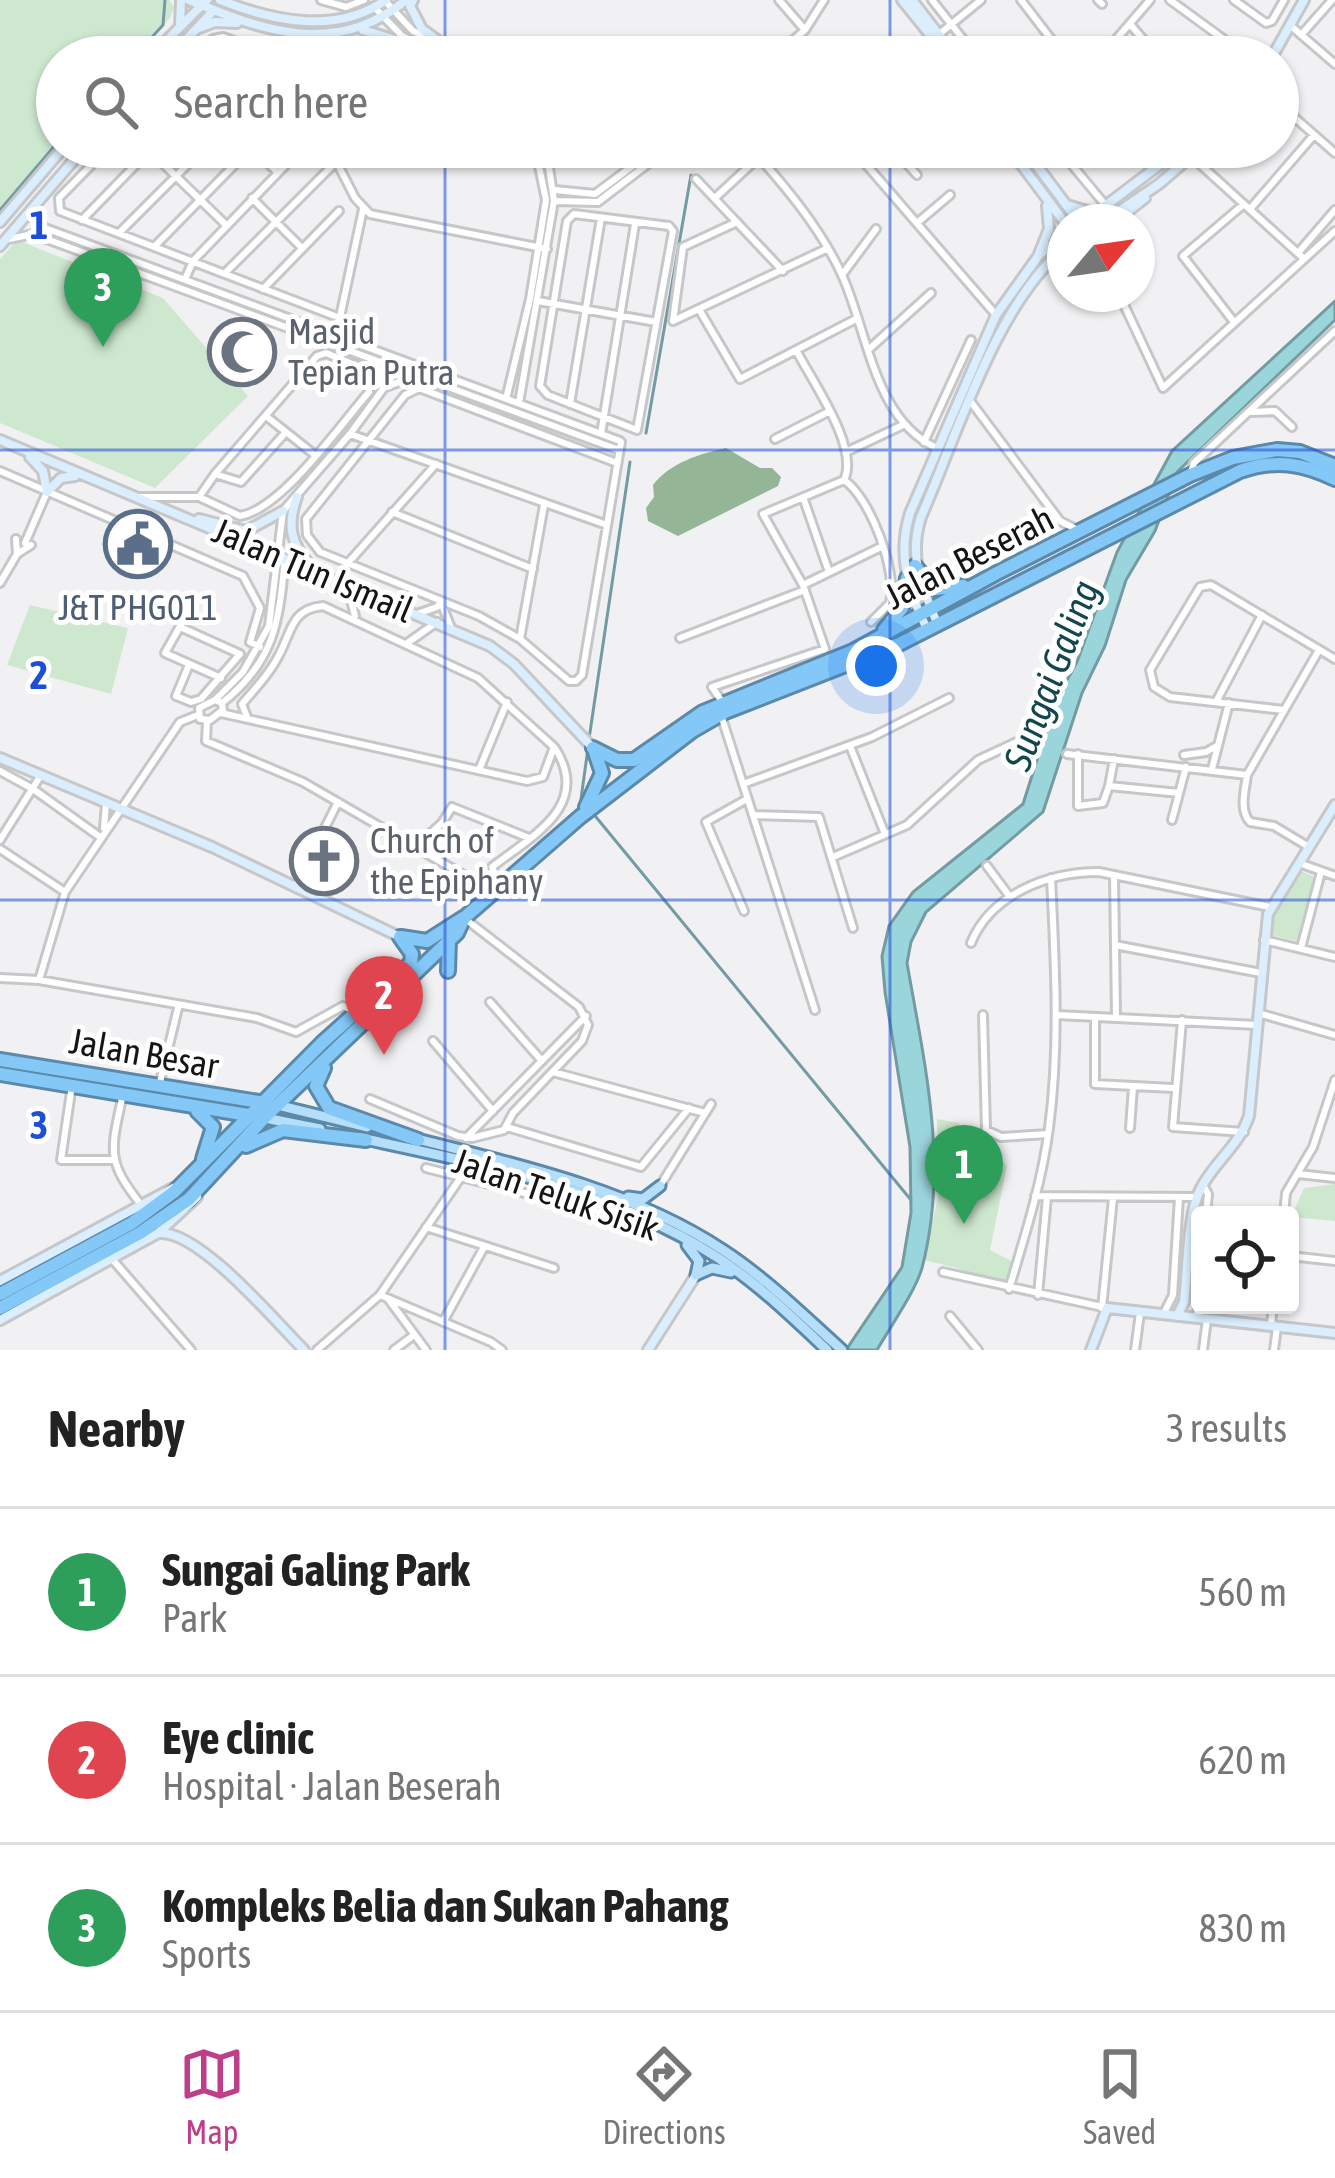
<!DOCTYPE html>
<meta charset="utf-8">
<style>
body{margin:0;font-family:"Asap Condensed",sans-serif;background:#f6f6f6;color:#222}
.controls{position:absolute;right:36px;bottom:36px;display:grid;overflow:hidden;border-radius:12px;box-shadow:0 3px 9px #0004}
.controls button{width:108px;height:108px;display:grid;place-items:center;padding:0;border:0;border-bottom:3px solid #e0e0e0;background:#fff;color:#222;font:60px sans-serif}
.compass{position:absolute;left:1047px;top:204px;width:108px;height:108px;border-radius:50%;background:#fff;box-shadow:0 3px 9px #0004;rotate:61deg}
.you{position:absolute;left:876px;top:666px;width:42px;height:42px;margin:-30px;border:9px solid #fff;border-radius:50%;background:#1a73e8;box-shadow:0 0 0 18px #1a73e833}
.badge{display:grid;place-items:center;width:78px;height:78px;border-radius:50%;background:#be3e89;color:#fff;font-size:39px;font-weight:700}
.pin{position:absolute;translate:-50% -99px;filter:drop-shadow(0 3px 6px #0008)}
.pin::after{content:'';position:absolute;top:63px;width:42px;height:36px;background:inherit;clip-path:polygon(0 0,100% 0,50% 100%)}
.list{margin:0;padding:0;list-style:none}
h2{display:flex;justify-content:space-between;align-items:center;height:156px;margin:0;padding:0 48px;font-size:51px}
h2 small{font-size:39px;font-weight:400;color:#767676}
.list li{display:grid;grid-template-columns:78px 1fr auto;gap:36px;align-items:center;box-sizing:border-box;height:168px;padding:0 48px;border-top:3px solid #e0e0e0}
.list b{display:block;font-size:45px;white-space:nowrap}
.list p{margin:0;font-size:39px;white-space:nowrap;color:#767676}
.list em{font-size:39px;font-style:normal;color:#767676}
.icon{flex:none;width:66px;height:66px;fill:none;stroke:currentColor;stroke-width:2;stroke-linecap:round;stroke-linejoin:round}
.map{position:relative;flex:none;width:1335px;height:1350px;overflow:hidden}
.search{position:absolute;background:#fff;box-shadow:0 3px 9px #0004;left:36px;right:36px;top:36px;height:132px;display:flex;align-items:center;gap:30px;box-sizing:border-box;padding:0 42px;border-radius:66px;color:#767676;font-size:45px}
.sheet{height:660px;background:#fff}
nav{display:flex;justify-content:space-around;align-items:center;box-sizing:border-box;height:168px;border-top:3px solid #e0e0e0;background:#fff;font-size:33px;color:#767676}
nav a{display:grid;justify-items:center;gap:6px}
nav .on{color:#be3e89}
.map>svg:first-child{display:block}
</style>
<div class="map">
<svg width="1335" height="1350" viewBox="0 0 1335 1350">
<rect width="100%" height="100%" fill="#f1f1f3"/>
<path fill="#cee8cf" d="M0,0H169L174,7L170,18L136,57H57V146L0,210Z
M17,240L163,298L248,396L155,488L0,423V259Z
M30,605L128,628L111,694L7,665Z
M1298,870L1315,877L1297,941L1272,935L1274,905Z
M937,1119L958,1123L1007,1166L990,1250L1014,1262L1008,1288L957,1268L924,1260L938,1197Z
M1335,1184V1221L1291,1217L1304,1188Z"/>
<path fill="#94b696" d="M726,448L760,468H772L781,477L778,486L678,536L648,521L646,508L654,497L653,485C671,462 700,454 726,448Z"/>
<path fill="#9bd5dc" stroke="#739ba1" stroke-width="3" d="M1335,301V320L1177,472L1155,531L1126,580L1105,646L1082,693L1043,812L926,912L911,942L907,963C925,1066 949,1165 922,1268C915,1292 890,1327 877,1350H846L902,1267L911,1213L910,1147L885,992L882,956L889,926L913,892L1023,804L1056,700L1077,662L1117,552L1172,451Z"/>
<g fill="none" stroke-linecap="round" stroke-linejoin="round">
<path stroke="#739ba1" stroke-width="3" d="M134,57L163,25L165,0
M0,210L57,143
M646,433L691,175
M589,739L630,462
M581,799L588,748
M596,817L911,1200"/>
<g stroke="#c6c7c9" stroke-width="12">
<path id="street" d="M321,0L346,7L364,0
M779,0L805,30
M932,0L977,57
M1021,0L1061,52
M1098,0L1102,4
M1170,0L1248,57
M1234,0L1266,23L1272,21L1284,0
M385,1L413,31L470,57
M375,8L402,36L447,57
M1130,24L1158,57
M1291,26L1335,64
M1301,35L1332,0
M937,36L981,0
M848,45L857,57
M196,57L213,39L223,37L279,57
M242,57L253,46
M774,57L805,30L824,0
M1101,57L1150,0
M1278,103L1335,153
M109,147L59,198L60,211L340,318
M146,147L225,224
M252,147L277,172
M329,147L355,198L370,214L547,249
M750,147C784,185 820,227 842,275C868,332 874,420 937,448
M851,147L996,315
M892,147L917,175
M1057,147L1107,207
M1144,147L1159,164
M1192,157L1302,257
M696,179L783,271
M555,190L595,194L658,147
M252,198L302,248
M715,198L759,157
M554,201L598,202L670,147
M34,208L36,218L45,228L620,441L621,442C608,519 595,597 582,675L576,681H569L520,639L479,616L320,552L307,535L306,519L405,395L419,388L617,463
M1250,209L1314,135
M574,214L669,226L673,231L637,430L548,395L540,386L567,221Z
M82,220L153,147
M737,222L683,247L673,321L826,249
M917,223L950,195
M119,233L205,147
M9,239L33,234L619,450
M155,246L252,147
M1298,253L1335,210
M225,273L337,161
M842,275L876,229
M186,277L193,261L303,147
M263,289L339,211
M1119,294L1163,388L1335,231
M538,301L656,322
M700,311L740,379L856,319
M1234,322L1183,256L1244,204
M336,336L363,209
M868,350L931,293
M371,360L378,368L382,386
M386,387L412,377
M506,399L530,299L546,200L535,147
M971,402L1060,521L1080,531
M519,403L554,201L546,147
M570,404L601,218
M1251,412L1275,411L1292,427
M266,416L315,455
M350,434L607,525
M601,434L635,224
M775,439L828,412
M924,442L971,340
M848,451L903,425
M0,471L243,576L260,608L250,642L260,647
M215,474L241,482L286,432
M1190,475L1194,463L1335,331
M844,480C870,497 898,572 890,603L871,622
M140,497H199L240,516C282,509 340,425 369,392V371L326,353L317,356L215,474L199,497
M803,497L829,572
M392,512L533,569
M16,539L17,554
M25,543L47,492
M348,563L436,464
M0,583L17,554L31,545
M347,585L355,616
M803,585L881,547
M442,605L451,628
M188,612L165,653L221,678
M417,614L437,607L442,601
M180,627L240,654L201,699L191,702L176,696L189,665
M680,638L805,590
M520,639L544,505
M406,644L437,622
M215,700L243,672L269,626L283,511L350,434L383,389L396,358
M215,700L222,703L223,710L210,720L200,719L199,708Z
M1216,702L1262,615
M222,703C275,661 279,622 285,558
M723,703L712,687L825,649L803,585L763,514L844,480C860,448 812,381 796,350
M1284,710L1170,697L1154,687L1150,670L1200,587L1211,585L1335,659
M221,713L527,781L543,777L554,747L478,678L323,606C291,609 292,631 279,655C270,673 255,689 242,704L247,717
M721,715L815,1010
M207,721L206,741L303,782L493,892
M850,746L885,834
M1067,754L1247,775
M1078,754V806L1103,803L1109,786
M1184,755L1206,752L1215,747
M1114,759L1109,786L1179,793
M1212,769L1229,703
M479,770L507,702
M0,771L33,789L100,837
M743,784L872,737L949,698
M754,815L819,817L853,928
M1172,820L1186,767
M104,828L106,803
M0,840L41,775
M418,845L442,823L452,807L529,838
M1309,847L1274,826L1250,822C1239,810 1245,790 1247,775L1319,650
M0,849L65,892
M833,857L907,825L978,760L1025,738
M1299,863L1335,876
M987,866L1010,897
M1114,875L1116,1016
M296,885L338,802
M500,885L492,867C532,836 592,806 555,748
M744,911L706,822L747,799
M1264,940L1335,957
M971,943C991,894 1048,872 1099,872L1270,907
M1115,945L1261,973
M1301,948L1321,872
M0,978L39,980L257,1018L296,1032L343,1006L354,1011
M39,980L65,892L180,722L198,715
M490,1002L542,1061
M1258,1013L1335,1035
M983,1015L986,1130L1001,1137L1048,1134
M1057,1015L1257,1025
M1095,1017V1084L1173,1088
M1182,1020L1173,1127L1244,1132
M433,1041L493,1111
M553,1072L705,1113
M160,1082L178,1008
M72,1085L61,1160H113
M123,1094C111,1150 105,1160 142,1206
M370,1099L458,1136L472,1138L504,1130L513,1113L582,1041L588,1025L579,1007L464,918
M507,1127L641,1167L689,1108
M1130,1128L1133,1087
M466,1138L586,1016
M426,1168L603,1213L607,1204
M1298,1174L1335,1178
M1203,1185L1208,1194L1206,1215
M660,1186L711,1104
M1035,1196L1197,1197
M1284,1215L1286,1193L1313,1147L1335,1080
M426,1227L554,1268
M1290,1256L1335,1261
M112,1259L191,1350
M943,1272L1107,1308
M1009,1289C1025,1236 1042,1182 1049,1128C1060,1044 1055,962 1051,878
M380,1295L491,1342L502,1350
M1038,1295L1047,1197
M389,1300L426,1350
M1102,1308L1113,1198
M1163,1315L1173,1295L1179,1197
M950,1316L978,1350
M1197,1317L1200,1279
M443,1322L484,1247
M1271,1325L1273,1305
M317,1350L380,1295L470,1164
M394,1350L414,1335
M1135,1350L1140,1313
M1203,1350L1207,1319
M1274,1350L1277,1327"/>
</g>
<g stroke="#c6c7c9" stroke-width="14">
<path id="secondary" d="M189,0C264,31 336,58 406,0
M220,0C273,21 336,35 386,0
M413,0L410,6L422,29L441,43
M902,0L948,57
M912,0L956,57
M180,25L181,0
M199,28L215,22L237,23
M363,30L419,47
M150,57L207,0
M170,57L214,10
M1272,57L1304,0
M1008,147L1065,223
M1023,147L1079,222
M1067,205L1097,214
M0,222L64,147
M1084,222L1183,147
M1103,222L1159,184L1202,147
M1114,222L1145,198
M0,246L85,147
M1039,254L1049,229L1047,206
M0,440L490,646L514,664L592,747
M30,457L43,471L47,492
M48,491L61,478L75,476
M297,497C287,524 290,544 311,566
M199,519L246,531L283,511
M937,623C922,586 908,558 921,517C956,438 997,301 1065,248
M927,629C908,591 897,555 910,513L996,315L1039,255L1065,235
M0,758L212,847L400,937
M159,1233C199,1230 275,1321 304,1350
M0,1281L173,1188
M1177,1316L1184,1302C1188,1272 1187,1213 1201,1188C1215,1161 1239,1146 1249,1116L1268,914L1335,805
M0,1320L158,1233L197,1197
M648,1350L696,1275
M1091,1350L1107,1308L1335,1333"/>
</g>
<g stroke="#5d89a9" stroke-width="15">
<path id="primary" d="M277,1105L367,1127
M260,1117L320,1129
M360,1138C480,1164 610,1189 715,1256C756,1282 792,1317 827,1350
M413,1138C517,1164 632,1190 723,1250C766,1278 803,1315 842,1350
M628,1197L643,1199L660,1186
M687,1245L699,1261L696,1275L712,1268L731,1272"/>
</g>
<g stroke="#5d89a9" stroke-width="18">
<path id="highway" d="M915,566L935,589L963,586
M884,630L902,608L907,578
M593,748L617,760H634L703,712L853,651L997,573L1190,475L1233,458L1277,450L1300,452L1335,466
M586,807L602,773L594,749
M401,937L427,941L463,918
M448,971L449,940
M0,1060L265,1103
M324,1068L316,1086L329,1108L418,1140
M0,1074L248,1115
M197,1111L213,1127L203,1159
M246,1146L283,1130L366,1140
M0,1294L132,1223L174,1192L322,1043L411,963L412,954L400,937
M0,1308L140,1233L189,1199L265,1117L457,933L464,918L580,817L692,731L725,712L899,644L1240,471C1275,459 1302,463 1335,479"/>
</g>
<use href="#street" stroke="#fff" stroke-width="6"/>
<use href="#secondary" stroke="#daeefd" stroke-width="8"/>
<use href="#primary" stroke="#b5defb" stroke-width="9"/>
<use href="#highway" stroke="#84c8f8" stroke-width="12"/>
</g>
<path fill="none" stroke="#1d4ed8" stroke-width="3" stroke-opacity="0.55" d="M445,0V57M890,0V57M445,147V1350M890,147V1350M0,450H1335M0,900H1335"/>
<defs>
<g id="mosque-ring" transform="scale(3.45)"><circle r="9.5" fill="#fff" stroke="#6b7280" stroke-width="1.5"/><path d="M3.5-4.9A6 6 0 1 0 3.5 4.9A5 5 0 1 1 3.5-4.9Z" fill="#6b7280"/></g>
<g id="civic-ring" transform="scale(3.45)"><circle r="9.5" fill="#fff" stroke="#5c6f8a" stroke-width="1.5"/><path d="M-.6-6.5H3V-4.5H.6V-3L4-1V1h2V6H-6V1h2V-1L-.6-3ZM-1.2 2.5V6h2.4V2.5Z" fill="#5c6f8a"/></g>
<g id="church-ring" transform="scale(3.45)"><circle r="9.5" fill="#fff" stroke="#6b7280" stroke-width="1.5"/><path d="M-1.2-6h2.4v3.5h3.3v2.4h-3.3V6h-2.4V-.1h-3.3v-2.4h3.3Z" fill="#6b7280"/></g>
</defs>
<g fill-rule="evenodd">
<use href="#mosque-ring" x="242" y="352"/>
<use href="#civic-ring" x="138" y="544"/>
<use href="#church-ring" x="324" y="861"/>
</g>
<g text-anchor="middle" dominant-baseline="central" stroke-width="10" stroke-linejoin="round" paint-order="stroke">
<g font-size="36" fill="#5b616d" stroke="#fff" text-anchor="start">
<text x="288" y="331">Masjid<tspan x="288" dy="41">Tepian Putra</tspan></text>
<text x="370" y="840">Church of<tspan x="370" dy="41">the Epiphany</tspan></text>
</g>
<g font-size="36" fill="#151516" stroke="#fff">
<text transform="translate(969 557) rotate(-27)">Jalan Beserah</text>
<text transform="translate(313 570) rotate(23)">Jalan Tun Ismail</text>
<text transform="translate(144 1053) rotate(10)">Jalan Besar</text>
<text transform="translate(556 1194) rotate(19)">Jalan Teluk Sisik</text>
</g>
<g font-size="36" fill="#4e5e75" stroke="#fff">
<text x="138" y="607">J&amp;T PHG011</text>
</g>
<g font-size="39" font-style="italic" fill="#13474d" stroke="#fff">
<text transform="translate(1051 675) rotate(-69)">Sungai Galing</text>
</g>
</g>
<g font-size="39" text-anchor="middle" font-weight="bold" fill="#1d4ed8" stroke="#fff" stroke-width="10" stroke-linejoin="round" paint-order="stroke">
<text x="39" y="239">1</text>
<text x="39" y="689">2</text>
<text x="39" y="1139">3</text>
</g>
</svg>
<div class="controls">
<button><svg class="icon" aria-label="locate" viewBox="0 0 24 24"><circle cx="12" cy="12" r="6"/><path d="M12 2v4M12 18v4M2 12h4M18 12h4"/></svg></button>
</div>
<svg class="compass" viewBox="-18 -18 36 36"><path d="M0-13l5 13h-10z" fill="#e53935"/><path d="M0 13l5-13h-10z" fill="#767676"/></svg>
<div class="you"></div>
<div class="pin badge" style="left:964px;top:1224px;background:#2e9e5b">1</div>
<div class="pin badge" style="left:384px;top:1055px;background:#e0444e">2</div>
<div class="pin badge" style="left:103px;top:347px;background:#2e9e5b">3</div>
<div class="search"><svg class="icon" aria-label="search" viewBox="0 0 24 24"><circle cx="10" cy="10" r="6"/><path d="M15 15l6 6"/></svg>Search here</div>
</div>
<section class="sheet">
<h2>Nearby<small>3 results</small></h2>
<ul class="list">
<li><span class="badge" style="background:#2e9e5b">1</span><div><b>Sungai Galing Park</b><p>Park</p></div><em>560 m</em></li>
<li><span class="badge" style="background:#e0444e">2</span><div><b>Eye clinic</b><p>Hospital · Jalan Beserah</p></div><em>620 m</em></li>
<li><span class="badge" style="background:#2e9e5b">3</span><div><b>Kompleks Belia dan Sukan Pahang</b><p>Sports</p></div><em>830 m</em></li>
</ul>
</section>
<nav>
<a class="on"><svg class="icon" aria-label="map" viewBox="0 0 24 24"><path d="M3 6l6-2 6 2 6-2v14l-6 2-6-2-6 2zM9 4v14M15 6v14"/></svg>Map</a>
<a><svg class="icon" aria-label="directions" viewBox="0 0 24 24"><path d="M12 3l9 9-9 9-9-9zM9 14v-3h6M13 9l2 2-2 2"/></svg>Directions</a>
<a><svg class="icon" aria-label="saved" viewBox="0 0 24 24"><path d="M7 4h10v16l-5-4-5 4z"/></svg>Saved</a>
</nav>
